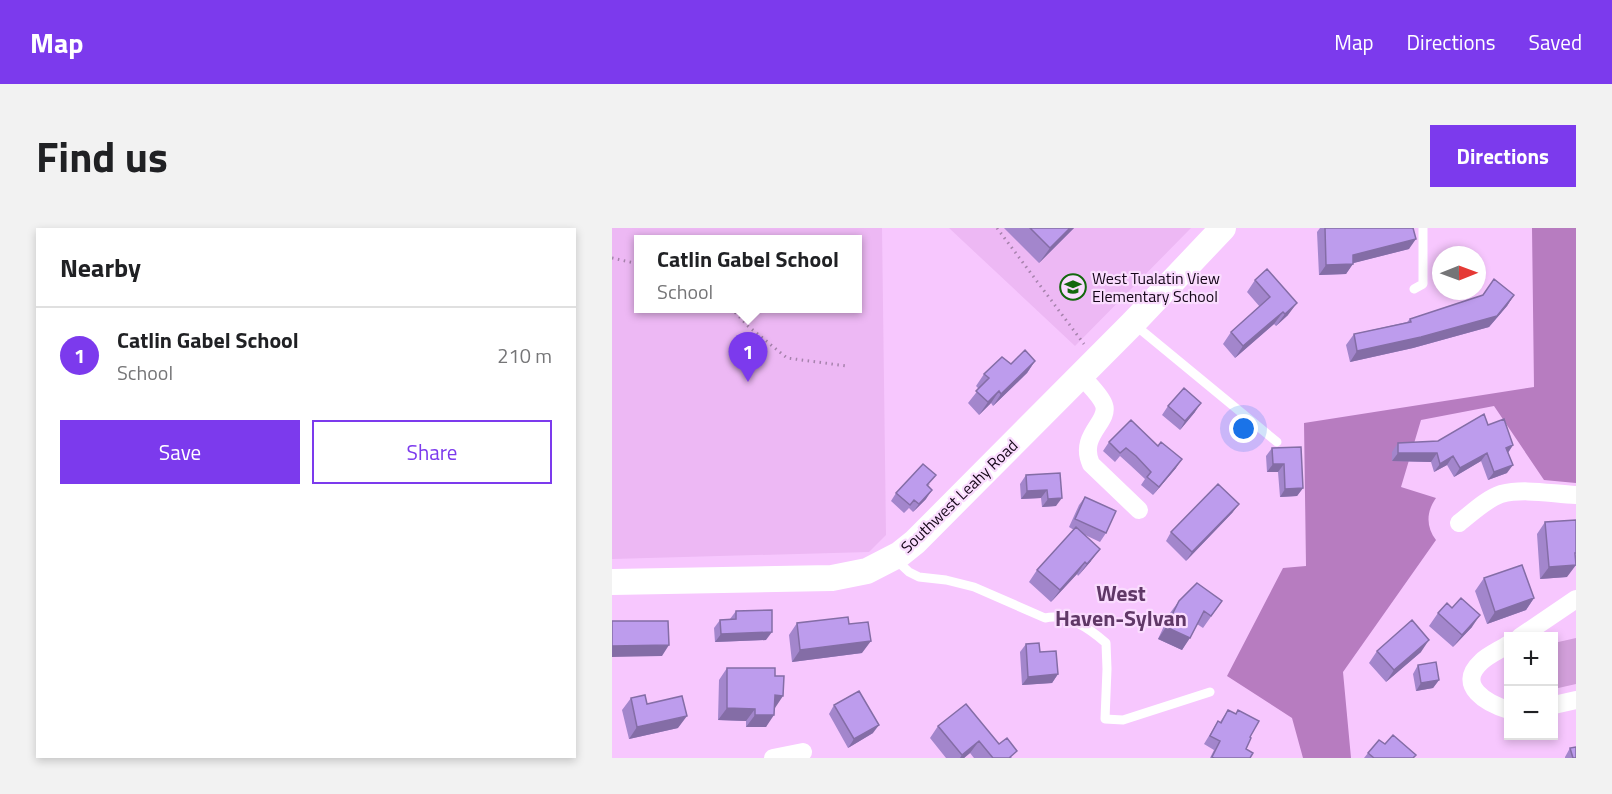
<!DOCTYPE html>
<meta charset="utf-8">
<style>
body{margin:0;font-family:"Titillium Web",sans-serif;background:#f2f2f2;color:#202124}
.controls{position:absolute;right:18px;bottom:18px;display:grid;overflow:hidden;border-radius:0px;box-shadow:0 3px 9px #0003}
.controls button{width:54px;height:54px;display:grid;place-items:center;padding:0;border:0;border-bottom:2px solid #e0e0e0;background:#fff;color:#202124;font:30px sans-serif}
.compass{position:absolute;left:820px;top:18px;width:54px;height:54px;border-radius:50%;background:#fff;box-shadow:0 3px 9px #0003;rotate:89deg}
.you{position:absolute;left:632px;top:201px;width:21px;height:21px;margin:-15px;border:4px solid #fff;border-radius:50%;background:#1a73e8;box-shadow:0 0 0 9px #1a73e833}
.badge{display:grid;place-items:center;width:39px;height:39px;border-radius:50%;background:#7c3aed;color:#fff;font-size:20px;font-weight:700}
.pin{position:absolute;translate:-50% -50px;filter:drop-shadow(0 2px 3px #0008)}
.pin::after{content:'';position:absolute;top:32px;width:21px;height:18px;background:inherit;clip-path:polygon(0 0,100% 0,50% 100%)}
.popup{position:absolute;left:22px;top:7px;width:228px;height:78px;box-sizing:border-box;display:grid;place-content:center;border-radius:0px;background:#fff;filter:drop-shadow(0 2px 4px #0005);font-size:20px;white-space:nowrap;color:#757577}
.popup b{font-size:22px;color:#202124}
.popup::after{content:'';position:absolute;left:50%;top:100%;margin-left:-12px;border:12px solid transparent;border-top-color:#fff}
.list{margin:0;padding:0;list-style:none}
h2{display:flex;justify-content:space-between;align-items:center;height:78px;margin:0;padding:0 24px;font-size:26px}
h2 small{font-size:20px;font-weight:400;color:#757577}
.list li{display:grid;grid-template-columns:39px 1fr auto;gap:18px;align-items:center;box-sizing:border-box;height:96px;padding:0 24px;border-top:2px solid #e0e0e0}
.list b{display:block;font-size:22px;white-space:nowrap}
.list p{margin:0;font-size:20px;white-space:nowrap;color:#757577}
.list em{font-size:20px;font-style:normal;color:#757577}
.actions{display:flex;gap:12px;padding:18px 24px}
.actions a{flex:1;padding:14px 0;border:2px solid #7c3aed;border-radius:0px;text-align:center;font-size:21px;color:#7c3aed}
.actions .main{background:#7c3aed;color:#fff}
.map{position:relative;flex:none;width:964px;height:530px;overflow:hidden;border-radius:0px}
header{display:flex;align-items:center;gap:36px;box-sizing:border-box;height:84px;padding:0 30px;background:#7c3aed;color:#fff}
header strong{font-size:28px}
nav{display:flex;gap:33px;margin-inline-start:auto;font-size:21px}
.intro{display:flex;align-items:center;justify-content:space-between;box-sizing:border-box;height:144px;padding:0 36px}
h1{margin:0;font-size:42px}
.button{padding:15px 27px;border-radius:0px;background:#7c3aed;color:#fff;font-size:21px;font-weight:700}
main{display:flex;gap:36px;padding:0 36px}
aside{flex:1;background:#fff;border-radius:0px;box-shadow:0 3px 9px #0003}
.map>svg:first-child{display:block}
</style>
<header>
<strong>Map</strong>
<nav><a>Map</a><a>Directions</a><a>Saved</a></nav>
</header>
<div class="intro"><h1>Find us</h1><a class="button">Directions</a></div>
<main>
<aside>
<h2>Nearby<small></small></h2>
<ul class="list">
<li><span class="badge">1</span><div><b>Catlin Gabel School</b><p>School</p></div><em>210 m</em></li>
</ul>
<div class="actions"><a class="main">Save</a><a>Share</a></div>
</aside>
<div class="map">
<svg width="964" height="530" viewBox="0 0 964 530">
<rect width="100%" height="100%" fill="#f7c7fe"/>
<path fill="#edb8f4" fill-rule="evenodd" d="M0,0H270L274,307L257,324L0,331ZM27,12H246V80H27Z
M337,0H579L463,118Z"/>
<path fill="#d29fda" d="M964,410V456L942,461V415Z"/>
<path fill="#b77cc0" d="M920,0H964V255L932,252L882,178L809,192L789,259L824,270C814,284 814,299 824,312L731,444L739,530H691L680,490L615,448L671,340L694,338L692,195L922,159Z"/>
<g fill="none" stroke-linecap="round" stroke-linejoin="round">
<path stroke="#a682ac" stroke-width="3" stroke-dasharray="1.5 4.5" stroke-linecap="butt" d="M385,0L472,116
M0,30L27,36
M119,80L136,98L175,130L235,138"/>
<path stroke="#fff" stroke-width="9" d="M802,61L811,56V0
M523,97L665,214
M283,331L297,344L307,349L334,352L362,359L433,390C456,385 478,401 494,415L495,441L493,491L511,492L598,464"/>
<path stroke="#fff" stroke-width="18" d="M468,146C475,155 489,167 492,177C498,194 466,207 479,236L527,282
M847,295C860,285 874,271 889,266C913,260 940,266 964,267
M908,409L964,371
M897,416C888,422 876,427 869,434C843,458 876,476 897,482
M942,477L964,472
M161,530L191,524"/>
<path stroke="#fff" stroke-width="26" d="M0,354L220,350L255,343L288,326L303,314L521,95L611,0"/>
</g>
<path fill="#a386cc" d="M392,0H462L427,35Z
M708,0H801L797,21L741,35L734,46L707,47L705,4Z
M882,51L902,67L895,78L877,99L801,120L738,134L734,117L742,106L795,94L798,91L871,67Z
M643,52L676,87L664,98L662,96L623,130L611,116L619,104L648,79L635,64Z
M423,133L415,145L381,178L379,175L367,187L356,175L367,161L364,158L372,146L399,136Z
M556,178L583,184L568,202L550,187Z
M876,197L901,217L896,225L895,245L876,252L869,233L842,249L835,237L822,244L819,234L780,233V224L786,215L826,213Z
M497,214L564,240L541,267L529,257L533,251L518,237L508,228L503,234L491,223Z
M660,220L691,260L685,268L668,269L666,244H655L654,228Z
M448,245L444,278L430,279L429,270L409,271L408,256L414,247Z
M318,256L316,258L314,271L301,284L297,280L292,285L279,273L284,265Z
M473,269L494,305L488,314L471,306L479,333L466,348L465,346L439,374L417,354L425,342L462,302L457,299L467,277Z
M621,284L574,333L554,313L559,304Z
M933,294L955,349L928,351L925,306Z
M872,350L922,370L914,382L875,396L863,363Z
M567,373H610L591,400L585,396L570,422L546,411L558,385Z
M124,383L154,412L103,414L102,400L108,392L118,391Z
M826,385L860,399L841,419L817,398Z
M185,395L237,396L250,425L180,434L177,407Z
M414,416L428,424L446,446L440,455L410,457L408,424Z
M765,423L809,424L774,454L757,435Z
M806,437L827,452L821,460L804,463L801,446Z
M115,440L162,480L154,499H134V493L106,492L107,452Z
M19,470L35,476L66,500L17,511L10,482Z
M222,477L261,505L236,520L217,486Z
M616,482L624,486L626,482L638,509L634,521L638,530H598L602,522L592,516L606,493L608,494Z
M326,498L387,516L400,530H362L358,525L352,530H334L318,510Z
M773,516L801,530H752L756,525Z
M958,520L964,530H953V529Z"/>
<path fill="#846da6" d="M458,0H462L427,35L438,20Z
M804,11L797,21L738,36H741L734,46L707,47L714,37L741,27Z
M902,67L895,78L877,99L801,120L738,134L745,123Z
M685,75L676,87L664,98L673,86Z
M671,84L662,96L623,130L631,118Z
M423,133L415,145L381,178L389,166Z
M387,163L379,175L367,187L376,174Z
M589,175L583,184L568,202L573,193Z
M901,217L895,226L894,220Z
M786,225H825L819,234L780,233Z
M875,225L869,233L842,249L848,240Z
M841,228L835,237L822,244L828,236Z
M570,231L564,240L541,267L547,259Z
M661,236H672L666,244H655Z
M901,237L895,245L876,252L882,244Z
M691,260L685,268L668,269L673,261Z
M320,262L314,271L301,284L307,276Z
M435,262L429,270L409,271L415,263Z
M450,270L444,278L430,279L436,271Z
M627,276L621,284L574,333L580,324Z
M488,321L479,333L466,348L475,336Z
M473,334L465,346L439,374L448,362Z
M964,337L955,349L928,351L937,339Z
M922,370L914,382L875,396L883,384Z
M868,387L860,399L841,419L850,407Z
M554,399L578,410L570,422L546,411Z
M160,404L154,412L103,414L109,406Z
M817,412L809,424L774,454L782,442Z
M259,413L250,425L180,434L188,422Z
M57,417L50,428L0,429V418Z
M446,446L440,455L410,457L416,449Z
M827,452L821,460L804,463L809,455Z
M163,467L171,468L163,480Z
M115,480L143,481L134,493L106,492Z
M143,487H162L154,499H134Z
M75,488L66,500L17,511L25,499Z
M267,497L261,505L236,520L242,511Z
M367,513L358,525L352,530H348L350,527Z"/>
<path fill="#bd9ced" stroke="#846da6" stroke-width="1.5" d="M418,0H458L438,20Z
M713,0H801L804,11L741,27V36L714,37Z
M655,41L685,75L673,86L671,84L631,118L619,104L658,69L643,52Z
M882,51L902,67L885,88L809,109L745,123L742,106L799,94L798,91L871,67Z
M413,122L423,133L389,166L387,163L376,174L364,163L377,150L372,146L390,129L399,136Z
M572,160L589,175L573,193L556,178Z
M872,186L876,197L892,191L901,217L894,220L901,237L882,244L875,225L848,240L841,228L828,236L825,225H786V215L826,213Z
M519,192L546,218L549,214L570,231L547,259L535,249L539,244L524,228L514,220L508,225L497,214Z
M689,219L691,260L673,261L672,236H661L660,220Z
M311,236L324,247L315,257L320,262L307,276L302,272L298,277L284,265Z
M448,245L450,270L436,271L435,262L415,263L414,247Z
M606,256L627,276L580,324L559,304Z
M473,269L504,283L494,305L463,291Z
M964,292V325H963L964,337L937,339L933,294Z
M464,299L488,321L475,336L473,334L448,362L425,342Z
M910,337L922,370L883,384L872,350Z
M585,355L610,373L599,388L592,383L578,410L554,399L567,373Z
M849,370L868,387L850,407L826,385L835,375L840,380Z
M160,382V404L109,406L108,392L124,391V383Z
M236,389L237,396L256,394L259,413L188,422L185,395Z
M800,392L817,412L782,442L765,423Z
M0,393H56L57,417L0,418Z
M427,415L428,424L444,423L446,446L416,449L414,416Z
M824,434L827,452L809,455L806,437Z
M115,440H163V448H172L171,468L163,467L162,487H143V481L115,480Z
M247,463L267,497L242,511L222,477Z
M33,467L35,476L70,468L75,488L25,499L19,470Z
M354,476L387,516L395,510L405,523L397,530H381L367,513L350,527L326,498Z
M616,482L624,486L626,482L647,493L638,509L639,510L634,521L641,525L638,530H602L600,529L608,513L598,508L606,493L609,495Z
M781,507L804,527L801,530H762L756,525L767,512L773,516Z
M964,519V530H961L958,520Z"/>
<defs>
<g id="school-ring" transform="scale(1.35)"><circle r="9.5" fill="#fadcfe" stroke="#13680d" stroke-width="1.5"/><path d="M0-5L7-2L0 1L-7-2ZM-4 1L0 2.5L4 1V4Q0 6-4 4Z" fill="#13680d"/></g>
</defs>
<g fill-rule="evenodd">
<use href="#school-ring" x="461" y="59"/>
</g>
<g text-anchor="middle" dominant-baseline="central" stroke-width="4.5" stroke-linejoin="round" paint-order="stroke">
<g font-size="16" fill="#150618" stroke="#fadcfe" text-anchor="start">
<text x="480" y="50">West Tualatin View<tspan x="480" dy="18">Elementary School</tspan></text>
</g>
<g font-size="16" fill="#150618" stroke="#fadcfe">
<text transform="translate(347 268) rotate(-44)">Southwest Leahy Road</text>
</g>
<g font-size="22" font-weight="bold" fill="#603867" stroke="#fadcfe">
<text x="509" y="365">West<tspan x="509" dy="25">Haven-Sylvan</tspan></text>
</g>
</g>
</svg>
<div class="controls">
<button>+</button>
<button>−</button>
</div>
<svg class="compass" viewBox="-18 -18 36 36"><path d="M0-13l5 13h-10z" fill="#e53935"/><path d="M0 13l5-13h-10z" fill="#757577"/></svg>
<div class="you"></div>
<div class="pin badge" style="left:136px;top:154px">1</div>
<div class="popup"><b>Catlin Gabel School</b>School</div>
</div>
</main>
